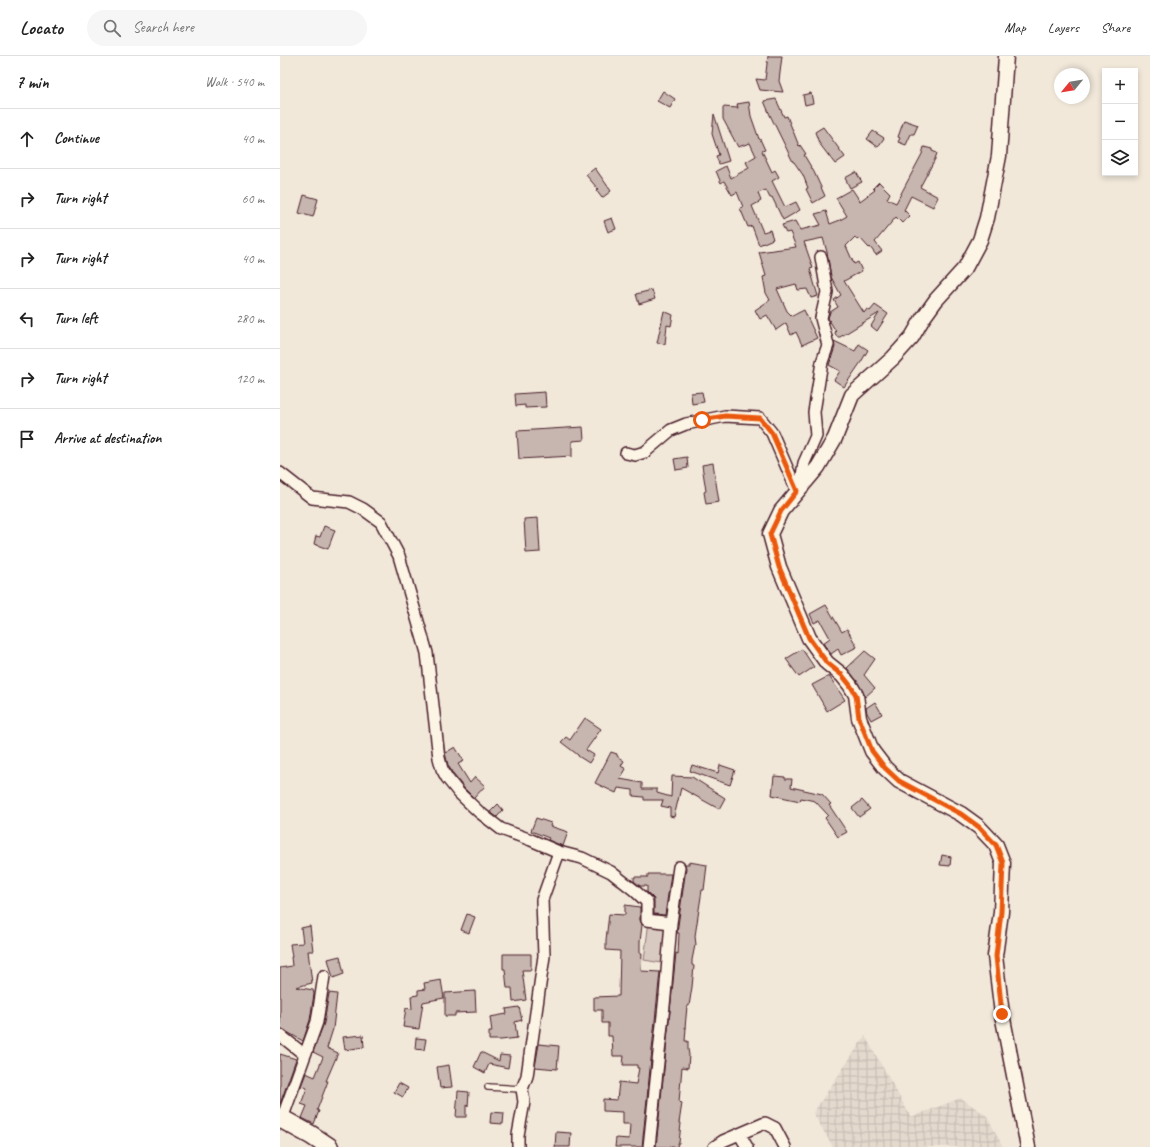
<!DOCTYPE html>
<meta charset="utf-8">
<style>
body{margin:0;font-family:Caveat,sans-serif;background:#f6f6f6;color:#222}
.controls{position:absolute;right:12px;top:12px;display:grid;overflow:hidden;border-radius:0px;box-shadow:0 2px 6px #0003}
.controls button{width:36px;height:36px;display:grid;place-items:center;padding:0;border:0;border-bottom:1px solid #e0e0e0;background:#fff;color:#222;font:20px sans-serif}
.compass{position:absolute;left:774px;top:12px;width:36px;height:36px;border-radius:50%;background:#fff;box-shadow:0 2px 6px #0003;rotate:240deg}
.stop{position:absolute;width:12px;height:12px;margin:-9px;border:3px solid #ea580c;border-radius:50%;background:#fff}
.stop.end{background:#ea580c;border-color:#fff;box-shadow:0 1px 4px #0008}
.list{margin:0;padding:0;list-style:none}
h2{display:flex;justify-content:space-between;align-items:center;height:52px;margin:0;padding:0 16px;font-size:17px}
h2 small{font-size:13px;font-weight:400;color:#767676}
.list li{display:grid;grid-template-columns:26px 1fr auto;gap:12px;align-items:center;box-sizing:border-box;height:60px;padding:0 16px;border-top:1px solid #e0e0e0}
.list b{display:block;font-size:15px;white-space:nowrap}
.list em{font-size:13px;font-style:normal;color:#767676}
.icon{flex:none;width:22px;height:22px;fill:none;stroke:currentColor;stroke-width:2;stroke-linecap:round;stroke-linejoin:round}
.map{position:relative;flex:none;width:870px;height:1091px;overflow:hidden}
header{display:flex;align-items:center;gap:24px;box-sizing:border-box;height:56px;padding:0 20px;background:#fff;border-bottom:1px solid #e0e0e0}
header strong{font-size:19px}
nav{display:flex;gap:22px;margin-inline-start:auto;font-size:14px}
.search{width:280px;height:36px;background:#f6f6f6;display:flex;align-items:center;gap:10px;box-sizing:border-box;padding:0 14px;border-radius:22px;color:#767676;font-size:15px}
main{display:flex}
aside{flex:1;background:#fff}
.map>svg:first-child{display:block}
</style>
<header>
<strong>Locato</strong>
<div class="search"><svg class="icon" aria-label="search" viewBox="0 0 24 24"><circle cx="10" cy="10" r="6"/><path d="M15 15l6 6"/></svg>Search here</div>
<nav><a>Map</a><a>Layers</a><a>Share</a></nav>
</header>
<main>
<aside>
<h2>7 min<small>Walk · 540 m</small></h2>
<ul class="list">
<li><svg class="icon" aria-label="ahead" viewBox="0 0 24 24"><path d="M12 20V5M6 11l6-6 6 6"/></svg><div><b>Continue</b></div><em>40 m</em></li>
<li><svg class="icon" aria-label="right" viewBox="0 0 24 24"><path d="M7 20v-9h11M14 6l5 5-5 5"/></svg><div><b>Turn right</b></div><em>60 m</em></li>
<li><svg class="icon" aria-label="right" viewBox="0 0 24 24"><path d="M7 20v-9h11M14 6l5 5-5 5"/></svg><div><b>Turn right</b></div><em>40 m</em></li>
<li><svg class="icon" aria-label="left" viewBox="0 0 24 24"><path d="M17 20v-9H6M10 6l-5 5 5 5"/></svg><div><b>Turn left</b></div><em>280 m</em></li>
<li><svg class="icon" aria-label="right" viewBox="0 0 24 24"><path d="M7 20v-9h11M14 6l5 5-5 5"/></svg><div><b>Turn right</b></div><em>120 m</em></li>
<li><svg class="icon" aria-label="arrive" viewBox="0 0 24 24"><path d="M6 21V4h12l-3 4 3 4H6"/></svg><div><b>Arrive at destination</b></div></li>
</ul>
</aside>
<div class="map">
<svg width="870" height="1091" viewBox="0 0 870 1091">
<defs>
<pattern id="industrial-grid" width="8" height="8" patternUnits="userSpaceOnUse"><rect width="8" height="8" fill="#e4d9cd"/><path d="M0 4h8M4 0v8" fill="none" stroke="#c5bab0"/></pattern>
</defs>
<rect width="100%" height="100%" fill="#f1e8da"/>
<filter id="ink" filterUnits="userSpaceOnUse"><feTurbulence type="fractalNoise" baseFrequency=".025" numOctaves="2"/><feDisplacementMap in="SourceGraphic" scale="8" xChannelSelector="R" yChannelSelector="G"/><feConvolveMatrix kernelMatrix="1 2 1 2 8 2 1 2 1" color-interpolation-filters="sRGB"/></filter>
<g filter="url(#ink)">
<path fill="url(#industrial-grid)" d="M585,980L631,1061L681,1042L707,1060L723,1091H553L533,1057Z"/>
<path fill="#d8cac0" stroke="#917476" d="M369,865L388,868L382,907L364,904Z"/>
<path fill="#c7b6af" stroke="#4a1f2b" d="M488,0H502L499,25L503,36L480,34L476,23L485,24Z
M383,35L395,43L390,52L377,45Z
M531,37L533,47L525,49L523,39Z
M496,43L504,61L507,60L519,90L520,89L526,98L524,99L534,116L545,140L533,147L526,133L528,132L523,119L514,106H513L490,59L484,45Z
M469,46L471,60L479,83H480L485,94L482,95L492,116L495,114L499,121L492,125L505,151L516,146L520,154L503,164L492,141L490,142L486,134L478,137L481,145L472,150L483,176L490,174L493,183L479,189L472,170L468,171L460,152L463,151L457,136L452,139L444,125L441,127L436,115L446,110L451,122L469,112L466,106L476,100L470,87L458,91L443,63V51L458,52L457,48Z
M434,58L449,105L439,108L436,100L439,99L432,78Z
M624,64L638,69L634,78H631L626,89L618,86L620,82L618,81Z
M543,71L565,101L555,108L539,87L535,76Z
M593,75L604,82L598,91L587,83Z
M644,91L652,93V95L657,97L655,103L640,131L658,141L653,151L631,140L624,154L630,160L622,167L616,161L595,186L602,195L596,199L590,191L589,192L580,182L577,184L575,181L566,190L574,208L578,206L582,215L564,225L584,257L587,253L590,255L595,249L608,258L597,275L591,270L599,257L560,281H557L555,277L556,274H555L548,262L550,256L558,251L554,244L561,239L551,221L547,196L543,182L524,186L533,212L530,213L538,240L531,242L527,233L518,234L516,228L497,233L507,255L512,260L524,254L537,282L522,289L516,276L511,279L506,267L496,274L487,259L480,263L475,254L490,244L486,237L483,221L486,220L479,196L516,191L510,176L506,177L502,169L515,165L520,174L541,169L535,158L546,155L550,168L560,164L567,160L556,142L572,133L580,145L595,134L593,132L599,126L610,137L607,143L616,147L642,98Z
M315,112L331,135L322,142L316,134L318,133L306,119Z
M576,116L582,126L570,132L565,122Z
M24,139L38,143L33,161L19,157Z
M332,162L336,173L328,176L324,165Z
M372,234L375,243L359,248L356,238Z
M384,255L393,259L391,270L387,269L385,288L377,287Z
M554,285L575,295L579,288L588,294L581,306L564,331L554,324L560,315L549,309L555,291Z
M265,336L266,351L245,352V349L236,350L235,338Z
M422,336L424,346L412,348L411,337Z
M303,371L304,384L292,385V400L239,403L237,375Z
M407,401L408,412L396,414L394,403Z
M433,407L439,446L426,448L424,436L426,435L422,409Z
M258,462L260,496L246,497L244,463Z
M44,470L55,474L48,493L34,488L36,480L40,481Z
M546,549L562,576L567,573L577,591L561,599L558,593L551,598L543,587L550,582L540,564L534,567L530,558Z
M522,593L534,611L519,621L506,603Z
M585,595L595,603L584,619L595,632L585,641L577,625L567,612Z
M549,620L565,644L547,655L532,629Z
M595,646L602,658L591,664L587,657L586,652Z
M305,662L321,673L306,694L314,699L309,707L298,700V699L281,686L286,681L290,684Z
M175,691L184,705L178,708L190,727L195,721L205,730L194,742L184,732L173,718L168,709L165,697Z
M331,696L337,698V700L344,705L341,710L346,713L340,723L362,727V733H377V737L391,741L392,720L412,721L445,742L439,753L401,732L394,761L390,760V752L381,750L383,744H364V741L353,740V734L338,732L336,737L315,727Z
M412,709L438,717L440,709L455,714L450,729L410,715Z
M494,720L505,721V723H512L511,731L542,738L551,748L549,749L567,776L558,781L545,762L548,759L535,745L521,742L520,745L492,739Z
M582,744L590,753L579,761L572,752Z
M218,748L223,754L217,761L210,756Z
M256,762L271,767L270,770L288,776L283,790L268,784L269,782L251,775Z
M662,799L671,801L670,810L660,809Z
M409,806L427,809L424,834H422L418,860L415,880L416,889H415L412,904V909L414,910L412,931L409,950H407L405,972H406L405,985H408V993L409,999L408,1012L402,1011L399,1046L402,1047L399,1067H401L399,1087H398L397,1091H376L396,897L398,898L399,877H397L406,812L405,808H409Z
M368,818H391L385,859L374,858V843L367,836V830H360L354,825V821H368Z
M345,849L360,851V864L362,869L360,886V897H362L361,915L380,916L362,1091H335L336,1082L349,1083L350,1068H343V1056L323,1055V1043L337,1044L339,1026L356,1028L359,1012H357V1009H343L344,1000H333L332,980H328V967H322V954H314V941L339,940L340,895L326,894V884L329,858L345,859Z
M187,858L195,861L189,877L181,874Z
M30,870L33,895H28L32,927L16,931L33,934L34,938L30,964L23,985L0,972V912L12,910L11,901H12L10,888L23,887L21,872Z
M223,898H251V914H242L246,944L233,946L232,932H227L225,913H223Z
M60,900L64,918L53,922L48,903Z
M161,924L164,942L143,946L139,973L123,971L126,952L132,953L131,940L138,939V934L145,933L144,927Z
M195,935L196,956L175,957V960H165V937Z
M49,937L57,938L53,973L47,992L58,997L46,1025H48L37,1054L39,1055L34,1068L22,1062L27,1050L21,1048L27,1032L21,1030L26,1017L35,1021L43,1001L33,996L44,967Z
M239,951L242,964L235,966L237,982L221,984H209V976H212L210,961L227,958L226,953Z
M83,979L84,991L65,994L63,981Z
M136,982L146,983L144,994L135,993Z
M259,988L279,990L277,1013L255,1011Z
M201,996L219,1005L220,999L230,1000L228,1012L209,1008L205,1017L194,1011Z
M0,998L16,1003L0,1048Z
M169,1009L172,1031L160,1032L157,1011Z
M119,1027L128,1032L123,1041L114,1036Z
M178,1035L189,1036L188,1050L186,1049V1061H176Z
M211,1056L224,1057L223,1068L210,1067Z
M276,1076L291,1077L290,1091H275Z"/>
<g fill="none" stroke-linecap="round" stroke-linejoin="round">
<g stroke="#4a1f2b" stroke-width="8">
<path id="service" d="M208,1031L242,1033"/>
</g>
<g stroke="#4a1f2b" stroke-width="14">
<path id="minor" d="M346,397L355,399L365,396L391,374L406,368L445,360L480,362L492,377L517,435
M0,417L32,442L69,446L83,453L101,466L119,500L147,597L159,702L162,713L167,722L179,737L199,756L221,773L251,784L279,796L302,802L331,816L354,834L367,846V864L391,867L385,940L369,1091
M520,432L524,407L536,380L534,356L542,306L548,289L541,262L547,236L541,201
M391,867L399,811
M0,979L25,999L2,1063
M25,999L37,966L44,920
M460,1079L467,1091
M238,1091V1079L244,1046L242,1033L247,1020L264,900L262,844L279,796
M434,1091L443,1085L485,1067L495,1072L505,1091"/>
</g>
<g stroke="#4a1f2b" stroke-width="17">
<path id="tertiary" d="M726,0L719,100L707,162L700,184L685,212L656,244L643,262L632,281L613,302L572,339L555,382L538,411L501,455L490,478L499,511L529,582L547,607L562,619L570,629L576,639L579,662L592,695L605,712L619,725L681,758L699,771L716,789L723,807L721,856L715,900L722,958L748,1091"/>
</g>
<g stroke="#4a1f2b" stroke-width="21">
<path id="primary" d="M0,1062L31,1079L49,1091"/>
</g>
<use href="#service" stroke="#fcf5e5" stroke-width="5.5"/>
<use href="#minor" stroke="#fcf5e5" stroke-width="11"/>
<use href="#tertiary" stroke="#fcf5e5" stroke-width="14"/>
<use href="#primary" stroke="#fcf5e5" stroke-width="18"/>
</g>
</g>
<g fill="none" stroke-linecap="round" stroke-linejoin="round" filter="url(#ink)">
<path stroke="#ea580c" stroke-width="5" d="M422,364L445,360L480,362L492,377L517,435L501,455L490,478L499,511L529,582L547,607L562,619L570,629L576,639L579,662L592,695L605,712L619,725L681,758L699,771L716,789L723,807L721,856L716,900L722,958"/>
</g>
</svg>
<div class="controls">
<button>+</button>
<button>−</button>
<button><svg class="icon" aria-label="layers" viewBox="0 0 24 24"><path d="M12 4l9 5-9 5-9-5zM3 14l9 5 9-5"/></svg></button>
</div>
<svg class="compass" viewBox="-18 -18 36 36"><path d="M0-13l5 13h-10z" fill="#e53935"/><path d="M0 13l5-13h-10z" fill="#767676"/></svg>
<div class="stop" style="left:422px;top:364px"></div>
<div class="stop end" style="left:722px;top:958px"></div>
</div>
</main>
